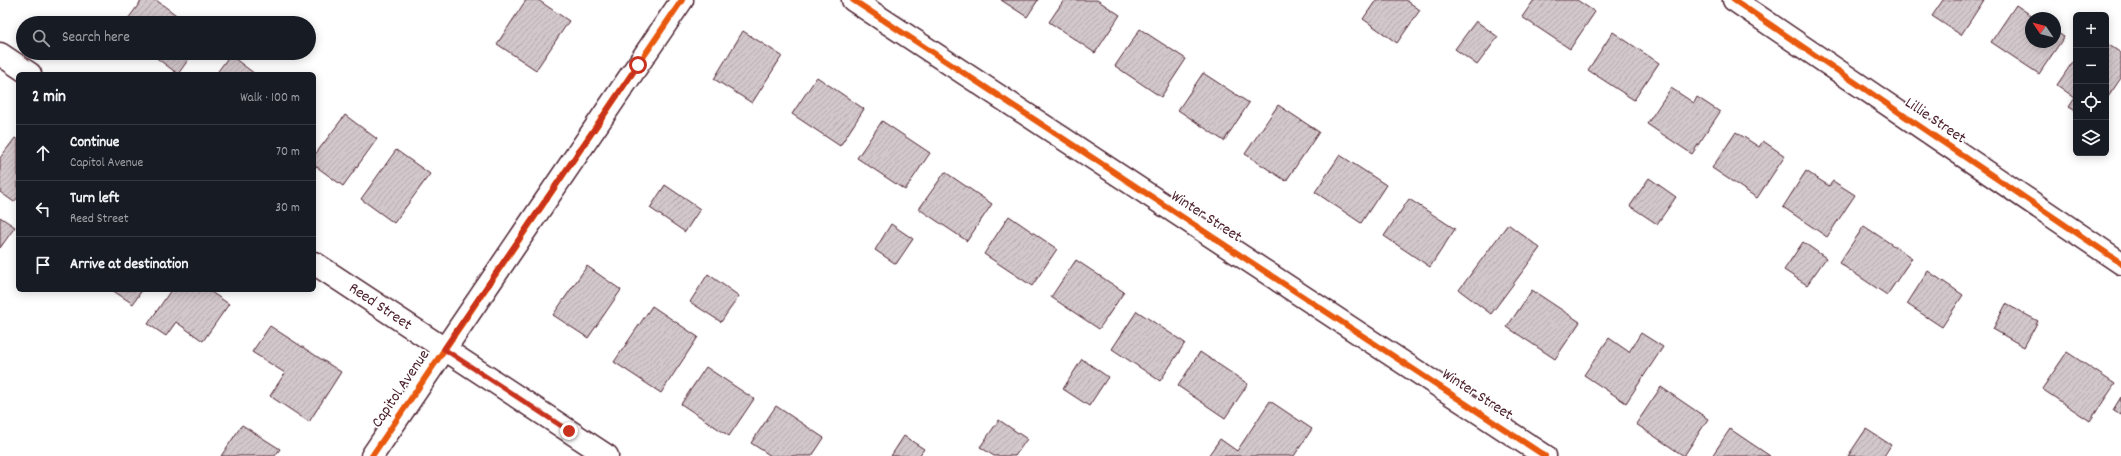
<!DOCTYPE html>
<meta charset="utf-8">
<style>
body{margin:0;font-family:Dekko,sans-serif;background:#20242c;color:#f1f3f6}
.controls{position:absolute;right:12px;top:12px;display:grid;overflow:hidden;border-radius:6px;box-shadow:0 2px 10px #0003}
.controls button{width:36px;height:36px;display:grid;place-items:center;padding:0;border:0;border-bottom:1px solid #363941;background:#171b24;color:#f1f3f6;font:20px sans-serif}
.compass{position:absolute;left:2025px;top:12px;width:36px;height:36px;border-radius:50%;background:#171b24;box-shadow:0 2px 10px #0003;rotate:305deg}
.stop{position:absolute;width:12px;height:12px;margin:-9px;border:3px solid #c8321e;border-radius:50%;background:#fff}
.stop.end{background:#c8321e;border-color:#fff;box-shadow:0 1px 4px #0008}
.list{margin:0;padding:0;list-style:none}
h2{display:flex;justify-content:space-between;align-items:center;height:52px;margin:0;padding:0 16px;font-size:17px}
h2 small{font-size:13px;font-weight:400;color:#9ea1a6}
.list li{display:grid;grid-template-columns:26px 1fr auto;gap:12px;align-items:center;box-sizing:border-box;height:56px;padding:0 16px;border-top:1px solid #363941}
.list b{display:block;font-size:15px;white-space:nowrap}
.list p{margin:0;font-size:13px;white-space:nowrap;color:#9ea1a6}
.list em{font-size:13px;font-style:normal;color:#9ea1a6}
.icon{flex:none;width:22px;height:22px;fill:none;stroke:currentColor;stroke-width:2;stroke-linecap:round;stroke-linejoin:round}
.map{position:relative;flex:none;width:2121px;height:456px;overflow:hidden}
.search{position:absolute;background:#171b24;box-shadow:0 2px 10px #0003;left:16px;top:16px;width:300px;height:44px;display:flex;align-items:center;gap:10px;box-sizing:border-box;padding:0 14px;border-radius:22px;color:#9ea1a6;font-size:15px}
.panel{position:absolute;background:#171b24;box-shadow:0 2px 10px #0003;left:16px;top:72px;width:300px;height:220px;border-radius:6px}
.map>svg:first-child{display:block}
</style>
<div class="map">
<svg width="2121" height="456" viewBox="0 0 2121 456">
<defs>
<pattern id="building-hatch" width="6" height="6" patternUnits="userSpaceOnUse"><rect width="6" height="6" fill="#d2c7cb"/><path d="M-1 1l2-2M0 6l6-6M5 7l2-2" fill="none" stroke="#b6aaae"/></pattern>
</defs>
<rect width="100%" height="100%" fill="#fff"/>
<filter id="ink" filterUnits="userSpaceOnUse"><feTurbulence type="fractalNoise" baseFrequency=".025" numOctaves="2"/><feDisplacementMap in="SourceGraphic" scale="8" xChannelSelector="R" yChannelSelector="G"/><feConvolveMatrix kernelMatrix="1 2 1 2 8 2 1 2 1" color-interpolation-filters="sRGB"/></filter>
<g filter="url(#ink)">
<path fill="url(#building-hatch)" stroke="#4a1f2b" d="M142,0H156L187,23H125Z
M526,0H538L569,21L536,70L497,44Z
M1001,0H1038L1027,17Z
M1064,0H1097L1120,15L1095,53L1049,22Z
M1376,0H1406L1420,10L1397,43L1363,19Z
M1534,0H1577L1595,12L1570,49L1522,17Z
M1943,0H1984L1961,35L1932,16Z
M2016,5L2035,18H2031V42H2055V31L2064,37L2039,74L1991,42Z
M1476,21L1498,37L1477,65L1455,49Z
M1140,29L1186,59L1161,97L1115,66Z
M743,31L782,56L752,103L714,79Z
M1613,32L1659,63L1634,100L1588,70Z
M2106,43L2121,53V78L2106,100Z
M150,53H193L178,74Z
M230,55L255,74H216Z
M2076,57V111L2069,107L2075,98L2057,85Z
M1203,73L1249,103L1224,141L1178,110Z
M817,77L864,109L840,146L792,114Z
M1671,88L1694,103L1697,97L1720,112L1692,154L1647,124Z
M1278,105L1319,132L1286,181L1245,154Z
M345,115L377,139L343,186L314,165V156Z
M882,121L930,153L905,190L857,158Z
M1736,132L1759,147L1763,141L1785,156L1757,198L1712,168Z
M15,138L18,140V197L14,202L0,192V158Z
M396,150L430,174L394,223L361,199Z
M1340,155L1386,185L1361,223L1315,192Z
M1806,171L1829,186L1833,181L1855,195L1827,237L1783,207Z
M945,172L992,204L967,241L919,209Z
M1649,178L1676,197L1657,224L1630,206Z
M665,185L700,209L685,232L650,208Z
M1409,199L1455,229L1430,267L1384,236Z
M1009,216L1057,249L1032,286L984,254Z
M0,217L15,227L0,248Z
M891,224L913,239L896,264L875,250Z
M1508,224L1540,248L1491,314L1459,290Z
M1864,226L1912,258L1887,295L1839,263Z
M1803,242L1826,258L1807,285L1784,270Z
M1076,260L1124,292L1099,329L1051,297Z
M587,266L621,290L588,338L553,315Z
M1928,271L1963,295L1942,327L1907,304Z
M708,274L739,296L721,322L690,302Z
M112,290H142L133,304Z
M171,290H208L229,304L203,341L176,322L166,336L148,324Z
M1532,290L1580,322L1555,359L1507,327Z
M2006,304L2038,321L2024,347L1993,329Z
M652,306L698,337L661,393L614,362Z
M1137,311L1185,343L1160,381L1112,349Z
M270,326L341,372L309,422L270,396L285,373L252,352Z
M1641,333L1663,347L1626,403L1584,375L1609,338L1629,352Z
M1200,352L1248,384L1225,418L1178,386Z
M2067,352L2115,384L2090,421L2042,389Z
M1082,359L1108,377L1089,406L1063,389Z
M706,367L754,399L729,436L681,404Z
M1661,387L1708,419L1684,456L1636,424Z
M2121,397V415L2113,410Z
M1270,401L1312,429L1294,456H1208L1220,439L1237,451Z
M776,406L824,438L812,456H771L751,443Z
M999,420L1027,439L1015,456H994L980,447Z
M242,425L280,449L275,456H221Z
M1730,429L1770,456H1712Z
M1866,429L1891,445L1884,456H1848Z
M904,436L924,449L919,456H891Z"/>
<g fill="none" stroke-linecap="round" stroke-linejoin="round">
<g stroke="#4a1f2b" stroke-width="25">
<path id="minor" d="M853,0L1545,456
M1734,0L2121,263
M0,54L30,74
M314,263L607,456
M372,456L682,0"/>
</g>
<use href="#minor" stroke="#fff" stroke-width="22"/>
<g stroke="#fff" stroke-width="8">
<path id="cycleway" d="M853,0L1545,456
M1734,0L2121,263
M372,456L682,0"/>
</g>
<use href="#cycleway" stroke="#e8590c" stroke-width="6"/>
</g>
</g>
<g fill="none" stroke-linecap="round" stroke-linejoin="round" filter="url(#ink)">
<path stroke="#c8321e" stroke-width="5" d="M569,431L444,349L638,65"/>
</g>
<g text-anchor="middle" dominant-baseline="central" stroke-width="3.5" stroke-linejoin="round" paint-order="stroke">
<g font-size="16" fill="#4a1f2b" stroke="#fff">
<text transform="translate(1935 121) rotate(34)">Lillie Street</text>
<text transform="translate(1206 217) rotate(33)">Winter Street</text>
<text transform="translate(380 307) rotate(34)">Reed Street</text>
<text transform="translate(401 389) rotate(-56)">Capitol Avenue</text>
<text transform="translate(1477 395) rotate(33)">Winter Street</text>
</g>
</g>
</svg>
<div class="controls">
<button>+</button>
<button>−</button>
<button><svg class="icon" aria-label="locate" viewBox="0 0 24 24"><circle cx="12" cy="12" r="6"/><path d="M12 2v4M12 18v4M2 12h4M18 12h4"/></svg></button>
<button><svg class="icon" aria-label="layers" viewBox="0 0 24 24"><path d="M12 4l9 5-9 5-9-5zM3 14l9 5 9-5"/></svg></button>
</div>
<svg class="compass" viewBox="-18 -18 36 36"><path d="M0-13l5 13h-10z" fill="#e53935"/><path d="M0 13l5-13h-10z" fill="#9ea1a6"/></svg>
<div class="stop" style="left:638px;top:65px"></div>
<div class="stop end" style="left:569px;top:431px"></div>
<div class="search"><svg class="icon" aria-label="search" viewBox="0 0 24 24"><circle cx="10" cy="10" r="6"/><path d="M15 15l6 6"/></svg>Search here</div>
<section class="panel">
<h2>2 min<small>Walk · 100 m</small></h2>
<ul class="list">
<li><svg class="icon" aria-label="ahead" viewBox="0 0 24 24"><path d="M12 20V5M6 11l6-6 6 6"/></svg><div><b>Continue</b><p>Capitol Avenue</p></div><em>70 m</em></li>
<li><svg class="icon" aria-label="left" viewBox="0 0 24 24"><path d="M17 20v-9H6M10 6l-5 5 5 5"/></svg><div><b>Turn left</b><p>Reed Street</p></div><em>30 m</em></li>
<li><svg class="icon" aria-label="arrive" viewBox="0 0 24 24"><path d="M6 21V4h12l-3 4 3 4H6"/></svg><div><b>Arrive at destination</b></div></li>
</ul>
</section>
</div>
